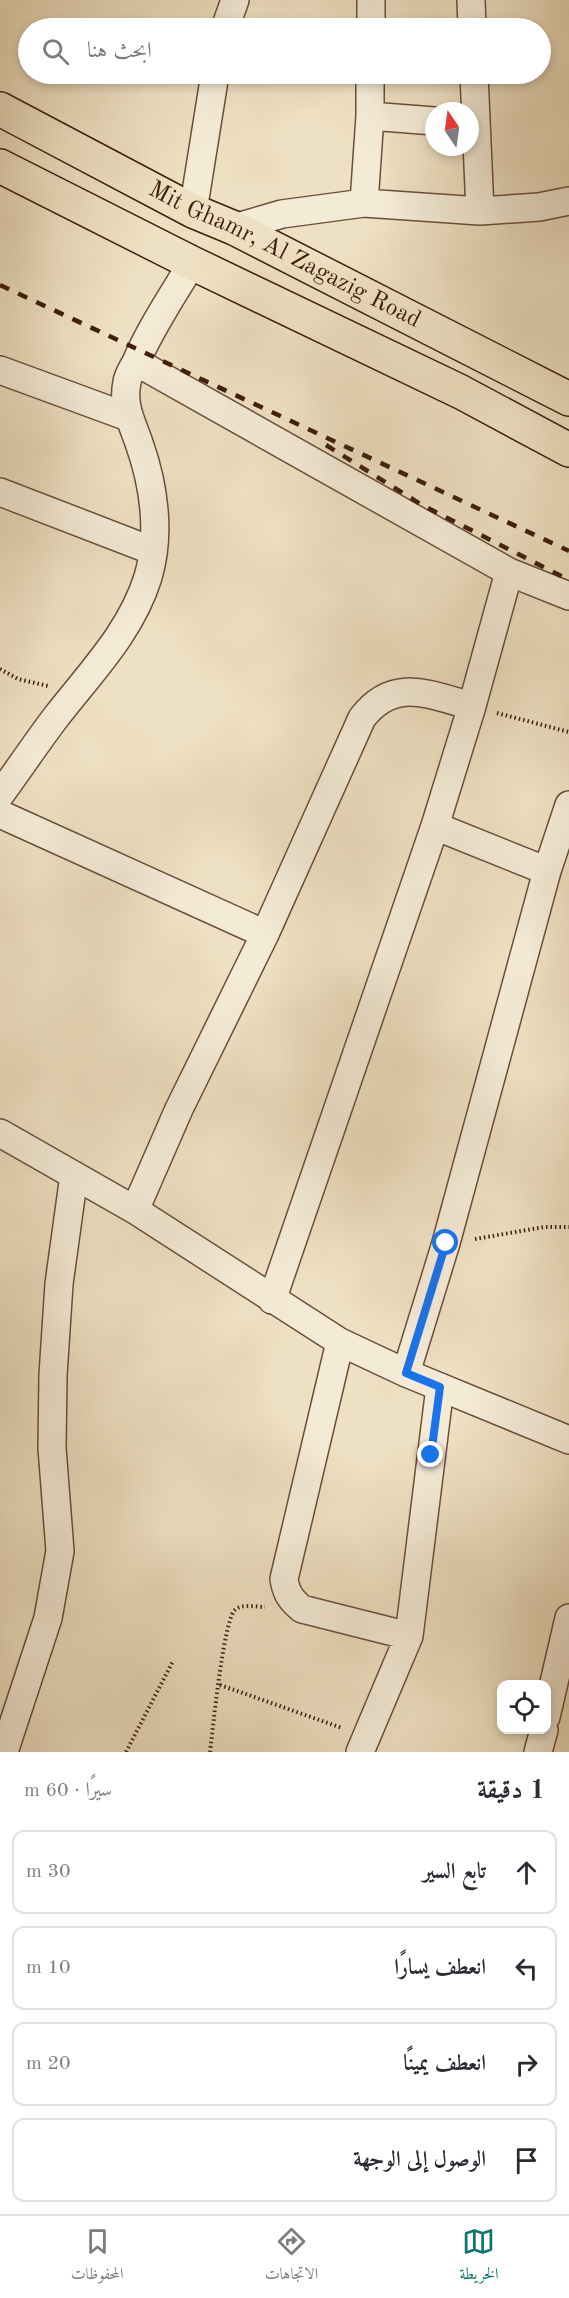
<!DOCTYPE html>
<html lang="ar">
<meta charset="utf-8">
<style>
body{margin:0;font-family:"Old Standard TT",Amiri,serif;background:#f7f7f7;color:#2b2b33;direction:rtl}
.controls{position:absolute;right:18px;bottom:18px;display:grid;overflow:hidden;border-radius:12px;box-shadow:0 3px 9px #0003}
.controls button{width:54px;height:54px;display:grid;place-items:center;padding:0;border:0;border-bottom:2px solid #e1e1e2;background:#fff;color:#2b2b33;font:30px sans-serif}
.compass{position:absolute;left:425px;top:102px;width:54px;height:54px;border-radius:50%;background:#fff;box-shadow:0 3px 9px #0003;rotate:347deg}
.stop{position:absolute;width:18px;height:18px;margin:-14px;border:4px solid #1a73e8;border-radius:50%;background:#fff}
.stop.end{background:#1a73e8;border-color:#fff;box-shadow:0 2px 6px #0008}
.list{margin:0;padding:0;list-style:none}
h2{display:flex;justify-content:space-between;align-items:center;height:78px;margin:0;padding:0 24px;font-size:26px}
h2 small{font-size:20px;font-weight:400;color:#7c7c81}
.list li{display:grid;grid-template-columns:39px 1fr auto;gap:18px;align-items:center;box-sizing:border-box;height:84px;margin:0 12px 12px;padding:0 12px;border:2px solid #e1e1e2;border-radius:12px}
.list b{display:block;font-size:22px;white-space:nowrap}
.list em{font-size:20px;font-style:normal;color:#7c7c81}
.icon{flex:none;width:33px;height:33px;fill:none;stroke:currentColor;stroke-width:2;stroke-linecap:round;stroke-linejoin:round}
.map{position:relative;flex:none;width:569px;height:1752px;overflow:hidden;direction:ltr}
.search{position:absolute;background:#fff;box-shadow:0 3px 9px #0003;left:18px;right:18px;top:18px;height:66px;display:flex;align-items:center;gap:15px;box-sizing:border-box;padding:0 21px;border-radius:33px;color:#7c7c81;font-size:22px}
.sheet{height:462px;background:#fff}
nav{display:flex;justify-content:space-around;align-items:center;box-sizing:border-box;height:84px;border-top:2px solid #e1e1e2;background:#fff;font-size:16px;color:#7c7c81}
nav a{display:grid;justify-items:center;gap:3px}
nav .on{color:#0f766e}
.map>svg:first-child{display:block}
</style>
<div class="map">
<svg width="569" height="1752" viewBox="0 0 569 1752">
<rect width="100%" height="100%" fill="#eee0c2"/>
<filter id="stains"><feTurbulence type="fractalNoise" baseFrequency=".00333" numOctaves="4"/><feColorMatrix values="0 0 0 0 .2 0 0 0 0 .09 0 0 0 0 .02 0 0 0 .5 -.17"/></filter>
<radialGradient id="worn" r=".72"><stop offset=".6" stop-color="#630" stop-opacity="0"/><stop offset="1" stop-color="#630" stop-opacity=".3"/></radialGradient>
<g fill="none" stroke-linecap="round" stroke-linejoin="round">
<g stroke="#6a4e3a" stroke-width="30">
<path id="street" d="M471,0L472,28
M225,28L235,0
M371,28V0
M370,74V116L364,203L480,211L539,207L569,201
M474,74L480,211
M370,116L434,121
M193,211L215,74
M234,228L282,214L364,203
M136,362L509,572
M0,370L128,417
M0,492L153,551
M0,795C19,769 37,742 56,717C90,673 131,632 148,577C161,534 154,485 139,443C132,422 122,406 127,382C128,375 133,368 136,362C151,327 173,295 192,263
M0,814L265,934
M435,826L547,871
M0,1133L135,1210L340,1342L406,1373L569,1440
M135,1210L179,1109L265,934L362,718C394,676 430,695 472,706
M272,1300L435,826L472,706L509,572L569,596
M340,1342L284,1579C286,1593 291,1600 302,1609L409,1636
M406,1373L446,1243L547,871L569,805
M546,1717L569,1618
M4,1752L48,1618L60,1551L52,1448L53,1375L59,1284L74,1175
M360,1752L409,1636L440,1387
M538,1752L544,1730"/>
</g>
<g stroke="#3e1d0c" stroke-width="36">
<g id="highway">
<path id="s1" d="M0,109L193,211L234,228L569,399"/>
<path d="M0,166L192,263L461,392L569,450"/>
</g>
</g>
<path stroke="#3e1d0c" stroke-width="4" stroke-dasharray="1.5 3" stroke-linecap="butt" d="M0,669L18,679L48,686
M497,713L569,732
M475,1239L544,1227H569
M220,1685L342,1728
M126,1752L173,1661
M210,1752C213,1728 223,1626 234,1611C241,1603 256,1607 265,1607"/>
<use href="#street" stroke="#f4ebd7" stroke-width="27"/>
<use href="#highway" stroke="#eee0c2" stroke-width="33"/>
<path stroke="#3e1d0c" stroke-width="4.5" stroke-dasharray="10 10" stroke-linecap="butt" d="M0,285L569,551
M326,445L422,505L569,580"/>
</g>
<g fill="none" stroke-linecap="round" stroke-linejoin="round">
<path stroke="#1a73e8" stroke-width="8" d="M431,1455L440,1387L406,1373L446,1243"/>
</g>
<g text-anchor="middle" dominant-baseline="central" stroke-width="6" stroke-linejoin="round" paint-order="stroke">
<g font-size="24" fill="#3e1d0c" stroke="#f4ebd7">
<text stroke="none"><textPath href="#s1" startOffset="320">Mit Ghamr, Al Zagazig Road</textPath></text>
</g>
</g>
<rect width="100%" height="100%" filter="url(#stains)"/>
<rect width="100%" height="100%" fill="url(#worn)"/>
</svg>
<div class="controls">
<button><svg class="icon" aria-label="locate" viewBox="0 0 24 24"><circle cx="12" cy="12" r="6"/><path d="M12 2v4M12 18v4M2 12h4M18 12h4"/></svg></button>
</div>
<svg class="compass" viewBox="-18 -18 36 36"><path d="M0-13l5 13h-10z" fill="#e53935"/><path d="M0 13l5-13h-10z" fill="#7c7c81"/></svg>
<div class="stop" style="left:446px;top:1243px"></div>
<div class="stop end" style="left:431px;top:1455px"></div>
<div class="search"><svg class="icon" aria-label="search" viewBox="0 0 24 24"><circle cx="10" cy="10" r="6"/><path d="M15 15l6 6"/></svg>ابحث هنا</div>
</div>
<section class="sheet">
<h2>1 دقيقة<small>سيرًا · 60 m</small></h2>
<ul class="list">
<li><svg class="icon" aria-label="ahead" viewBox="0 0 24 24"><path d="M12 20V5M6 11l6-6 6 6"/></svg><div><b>تابع السير</b></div><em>30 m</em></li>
<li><svg class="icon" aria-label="left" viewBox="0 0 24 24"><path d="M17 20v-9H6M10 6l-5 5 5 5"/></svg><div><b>انعطف يسارًا</b></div><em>10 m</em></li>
<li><svg class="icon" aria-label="right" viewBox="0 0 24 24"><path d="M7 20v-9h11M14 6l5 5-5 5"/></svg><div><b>انعطف يمينًا</b></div><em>20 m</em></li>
<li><svg class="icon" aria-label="arrive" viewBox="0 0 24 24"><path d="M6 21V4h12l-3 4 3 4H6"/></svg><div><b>الوصول إلى الوجهة</b></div></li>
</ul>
</section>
<nav>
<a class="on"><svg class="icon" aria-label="map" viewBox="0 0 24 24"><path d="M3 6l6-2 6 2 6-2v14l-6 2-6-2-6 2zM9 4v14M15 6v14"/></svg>الخريطة</a>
<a><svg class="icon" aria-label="directions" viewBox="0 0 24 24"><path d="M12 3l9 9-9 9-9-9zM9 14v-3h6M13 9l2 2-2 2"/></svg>الاتجاهات</a>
<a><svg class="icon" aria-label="saved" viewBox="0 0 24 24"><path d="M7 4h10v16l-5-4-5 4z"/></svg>المحفوظات</a>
</nav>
